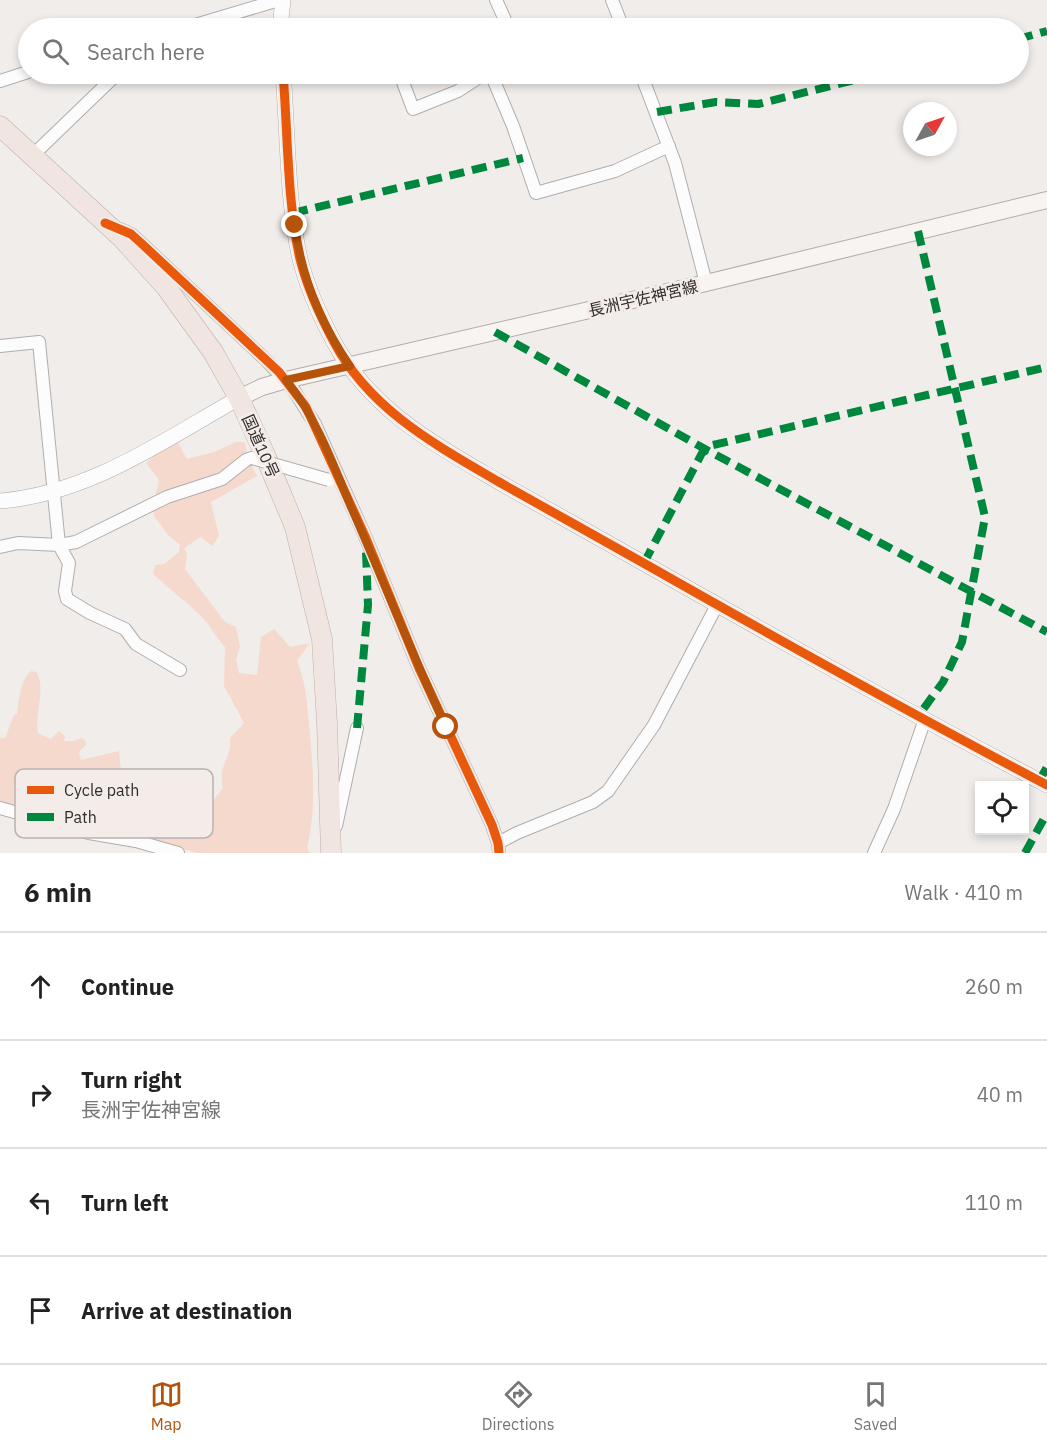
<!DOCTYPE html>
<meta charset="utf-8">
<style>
body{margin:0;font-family:"IBM Plex Sans","Noto Sans JP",sans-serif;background:#f2f2f2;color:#222}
.controls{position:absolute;right:18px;bottom:18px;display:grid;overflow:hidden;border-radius:0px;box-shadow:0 3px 9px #0003}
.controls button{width:54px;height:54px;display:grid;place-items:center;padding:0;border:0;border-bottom:2px solid #e0e0e0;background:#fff;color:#222;font:30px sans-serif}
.compass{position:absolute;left:903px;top:102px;width:54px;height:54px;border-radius:50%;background:#fff;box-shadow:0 3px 9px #0003;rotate:50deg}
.stop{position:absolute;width:18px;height:18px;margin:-14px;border:4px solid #b45309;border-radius:50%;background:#fff}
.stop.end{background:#b45309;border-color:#fff;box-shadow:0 2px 6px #0008}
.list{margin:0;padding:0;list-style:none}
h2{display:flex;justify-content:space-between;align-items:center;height:78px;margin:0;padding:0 24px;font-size:26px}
h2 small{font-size:20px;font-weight:400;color:#767676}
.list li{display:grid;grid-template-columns:39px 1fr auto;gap:18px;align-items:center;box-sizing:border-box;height:108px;padding:0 24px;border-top:2px solid #e0e0e0}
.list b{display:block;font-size:22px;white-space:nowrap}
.list p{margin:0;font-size:20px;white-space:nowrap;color:#767676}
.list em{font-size:20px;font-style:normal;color:#767676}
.icon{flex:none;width:33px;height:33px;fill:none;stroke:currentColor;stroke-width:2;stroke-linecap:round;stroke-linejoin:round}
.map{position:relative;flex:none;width:1047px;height:853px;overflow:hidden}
.search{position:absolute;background:#fff;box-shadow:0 3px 9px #0003;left:18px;right:18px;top:18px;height:66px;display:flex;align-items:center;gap:15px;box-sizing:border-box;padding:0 21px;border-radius:33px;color:#767676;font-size:22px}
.sheet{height:510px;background:#fff}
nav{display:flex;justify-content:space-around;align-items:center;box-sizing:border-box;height:84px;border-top:2px solid #e0e0e0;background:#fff;font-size:16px;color:#767676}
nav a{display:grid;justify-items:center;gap:3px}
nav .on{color:#b45309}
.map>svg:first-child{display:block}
</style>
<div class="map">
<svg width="1047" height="853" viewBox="0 0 1047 853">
<rect width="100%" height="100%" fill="#f1edeb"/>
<path fill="#f6d9cd" d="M236,442H245L248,459L257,476L211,502L219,536L212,546L201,537L184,548L187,554L185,569L225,622L236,627L240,647L236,660L239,673L257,675L261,637L274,629L290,647L310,643L297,661C306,683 307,701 309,724C313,766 317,807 307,848L310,853H198L147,840L0,812V738H5L14,715L17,714C19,700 20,681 31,671L36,672C47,687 34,715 38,733L51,739L59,731L65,736L64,741H74L82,738L85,740L86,745L79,752L81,760L119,751L123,790L143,799L158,794L168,805L207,808L223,788C217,764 232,760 230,738L244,723L224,686L225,647C215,637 210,624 199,614C184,600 168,588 153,574L155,565L164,564L179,552L180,545L167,534L154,516L156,492L159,482L157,477L146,463L166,444L178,443L187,459L214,452Z"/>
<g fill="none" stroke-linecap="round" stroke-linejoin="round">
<g stroke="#b0adac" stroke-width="14">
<path id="minor" d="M496,0L505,20L506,28
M612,0L623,28
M185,28L279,0
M491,74L513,126L536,193L615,171L669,146
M641,74L675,163L706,283
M401,77L413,109L458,91L484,74
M0,81L28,72
M32,156L117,74
M120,229L131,234L141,243L267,361L293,389L315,424L365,536L419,668L492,825L498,843L499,853
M0,346L39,342L59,545L69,563L65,591L67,599L90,613L125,629L136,644L180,670
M0,547L18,543L59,545L76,542L167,497L222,479L246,460L252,458
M0,808L89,833L136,841L178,853
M336,826L357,728
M498,843L517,833L593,802L608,791L654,725L717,605
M874,853L894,809L925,719"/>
</g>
<g stroke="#b0adac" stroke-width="16">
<path id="tertiary" d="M280,28L283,0
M283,74C288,133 287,202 300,259C307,287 320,316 334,342C370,410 436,445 499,482C548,510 598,537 647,565C779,640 912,714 1047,785
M0,501C89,494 164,440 239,398"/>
</g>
<g stroke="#b0adac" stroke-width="18">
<path id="secondary" d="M239,398L262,387L286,380L706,283L1047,200"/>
</g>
<g stroke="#beb0aa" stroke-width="21">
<path id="trunk" d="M0,126L122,238L166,287L213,352L239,398L265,455L295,527L322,639L327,723L331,853"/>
</g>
<use href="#minor" stroke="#fdfcfc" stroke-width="12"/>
<use href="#tertiary" stroke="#fdfcfc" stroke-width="15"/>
<use href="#secondary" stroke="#f8f4f2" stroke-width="16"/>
<use href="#trunk" stroke="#f0e5e1" stroke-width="20"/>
<g stroke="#b0adac" stroke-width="14" stroke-linecap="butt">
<path id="minor-bridge" d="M252,458L329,480"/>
</g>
<use href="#minor-bridge" stroke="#fdfcfc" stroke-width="12"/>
<path stroke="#00873e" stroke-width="8" stroke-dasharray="15 8" stroke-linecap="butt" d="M1018,39L1047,31
M657,112L716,102L758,104L879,74
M293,213L523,158
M918,231L985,517L962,642L943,682L919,715
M495,332L705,449L1047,632
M644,563L702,453L713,445L1047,367
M357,728L368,605L366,551
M1039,781L1047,767
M1025,853L1047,813"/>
<g stroke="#f3ece9" stroke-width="13">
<path id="cycleway" d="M283,74C288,133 287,202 300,259C307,287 320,316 334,342C370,410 436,445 499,482C548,510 598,537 647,565C779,640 912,714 1047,785
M105,223L131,234L141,243L279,372L306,407L365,536L419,668L492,825L498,843L499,853"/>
</g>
<use href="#cycleway" stroke="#e8590c" stroke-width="9"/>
</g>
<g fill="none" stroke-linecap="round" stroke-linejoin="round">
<path stroke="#b45309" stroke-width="8" d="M295,225C301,276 321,324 350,366L286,380C316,417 333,463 351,507C383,580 412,654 446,727"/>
</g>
<g text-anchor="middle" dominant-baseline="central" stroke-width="6" stroke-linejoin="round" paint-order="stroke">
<g font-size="16" fill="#2f2c2b" stroke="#f3ece9">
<text transform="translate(643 298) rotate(-13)">長洲宇佐神宮線</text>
<text transform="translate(261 446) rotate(66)">国道10号</text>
</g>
</g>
<rect x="15" y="769" width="198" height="69" rx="9" fill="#f3ece9" stroke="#b8b2b0" stroke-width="1.5"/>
<rect x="27" y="786" width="27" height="8" fill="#e8590c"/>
<rect x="27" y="813" width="27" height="8" fill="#00873e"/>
<g font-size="16" fill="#2f2c2b">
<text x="64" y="796">Cycle path</text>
<text x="64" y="823">Path</text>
</g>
</svg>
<div class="controls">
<button><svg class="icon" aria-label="locate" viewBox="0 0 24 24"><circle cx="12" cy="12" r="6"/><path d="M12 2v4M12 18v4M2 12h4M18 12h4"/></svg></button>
</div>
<svg class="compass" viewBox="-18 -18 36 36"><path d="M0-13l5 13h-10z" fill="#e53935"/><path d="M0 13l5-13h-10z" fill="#767676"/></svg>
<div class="stop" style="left:446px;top:727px"></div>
<div class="stop end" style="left:295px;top:225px"></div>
<div class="search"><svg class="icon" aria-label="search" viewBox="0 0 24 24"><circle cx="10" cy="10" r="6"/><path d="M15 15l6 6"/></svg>Search here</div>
</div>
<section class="sheet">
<h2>6 min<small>Walk · 410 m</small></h2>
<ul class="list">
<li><svg class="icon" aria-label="ahead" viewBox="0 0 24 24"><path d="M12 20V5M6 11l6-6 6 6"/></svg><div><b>Continue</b></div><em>260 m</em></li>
<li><svg class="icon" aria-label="right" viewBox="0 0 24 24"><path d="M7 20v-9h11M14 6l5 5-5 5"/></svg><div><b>Turn right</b><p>長洲宇佐神宮線</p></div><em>40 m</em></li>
<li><svg class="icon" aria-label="left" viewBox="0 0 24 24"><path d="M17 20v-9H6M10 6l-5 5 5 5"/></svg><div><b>Turn left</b></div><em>110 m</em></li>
<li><svg class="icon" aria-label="arrive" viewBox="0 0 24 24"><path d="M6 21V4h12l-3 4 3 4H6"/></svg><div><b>Arrive at destination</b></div></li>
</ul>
</section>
<nav>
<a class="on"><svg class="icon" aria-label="map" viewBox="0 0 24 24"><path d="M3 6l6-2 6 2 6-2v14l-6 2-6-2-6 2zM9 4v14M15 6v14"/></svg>Map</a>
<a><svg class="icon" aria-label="directions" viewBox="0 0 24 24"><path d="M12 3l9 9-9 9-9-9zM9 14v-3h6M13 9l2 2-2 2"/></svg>Directions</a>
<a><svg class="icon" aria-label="saved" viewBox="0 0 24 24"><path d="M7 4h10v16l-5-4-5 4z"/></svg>Saved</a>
</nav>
